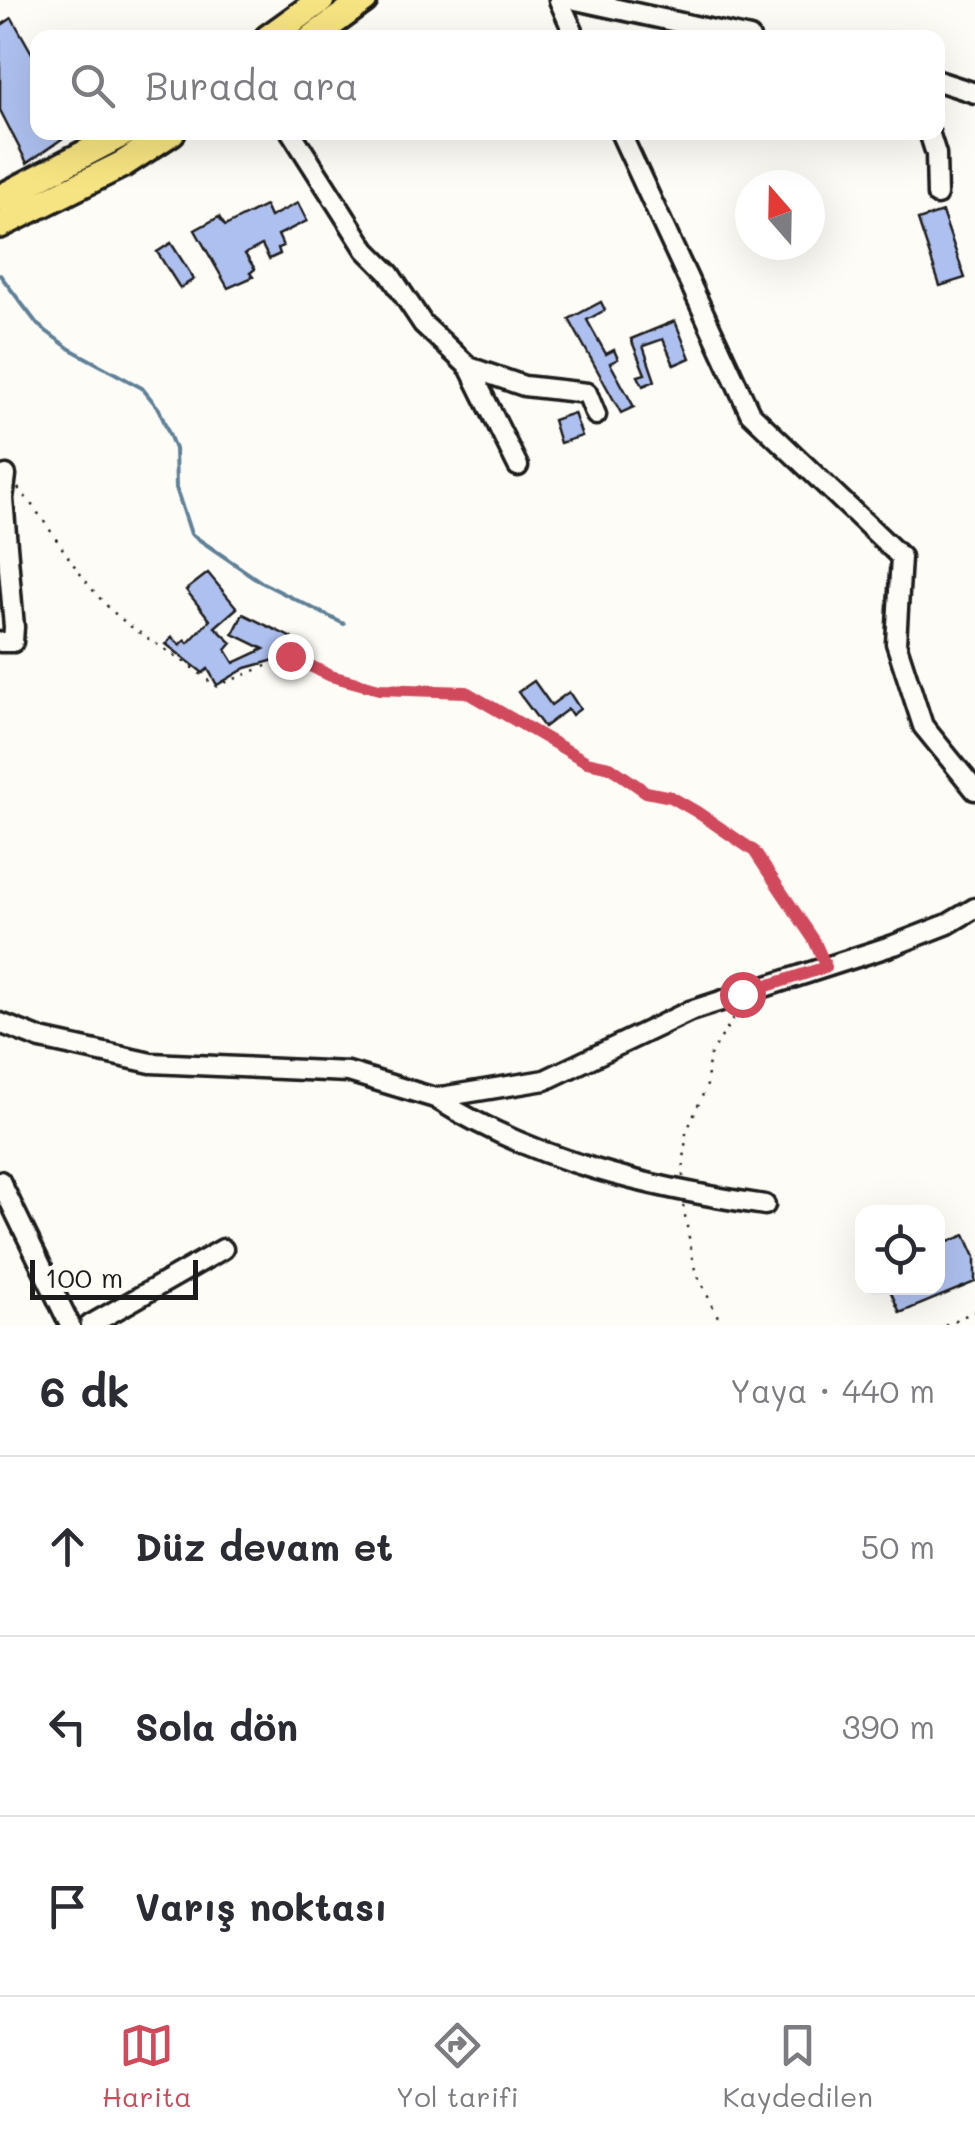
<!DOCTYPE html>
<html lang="tr">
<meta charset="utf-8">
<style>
body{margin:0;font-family:Mali,sans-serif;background:#f7f7f7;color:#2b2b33}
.controls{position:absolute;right:30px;bottom:30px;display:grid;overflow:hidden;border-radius:20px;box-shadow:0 10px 40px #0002}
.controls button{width:90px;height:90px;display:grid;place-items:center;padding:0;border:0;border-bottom:2px solid #e1e1e2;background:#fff;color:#2b2b33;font:50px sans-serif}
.compass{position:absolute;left:735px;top:170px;width:90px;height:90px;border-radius:50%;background:#fff;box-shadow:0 10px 40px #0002;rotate:340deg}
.scale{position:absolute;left:30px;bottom:25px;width:168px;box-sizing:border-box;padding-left:10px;border:5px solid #1c1c1c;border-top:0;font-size:28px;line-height:35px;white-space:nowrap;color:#1c1c1c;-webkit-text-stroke:8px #fdfcf7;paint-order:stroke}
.stop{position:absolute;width:30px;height:30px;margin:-22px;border:8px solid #d1495b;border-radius:50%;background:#fff}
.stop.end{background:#d1495b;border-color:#fff;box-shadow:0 2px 10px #0008}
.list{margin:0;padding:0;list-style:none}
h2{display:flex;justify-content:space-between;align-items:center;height:130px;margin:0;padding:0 40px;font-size:42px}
h2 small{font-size:32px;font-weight:400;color:#7c7c81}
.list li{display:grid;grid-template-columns:65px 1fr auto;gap:30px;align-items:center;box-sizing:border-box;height:180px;padding:0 40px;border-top:2px solid #e1e1e2}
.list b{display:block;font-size:38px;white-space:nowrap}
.list em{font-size:32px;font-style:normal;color:#7c7c81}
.icon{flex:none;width:55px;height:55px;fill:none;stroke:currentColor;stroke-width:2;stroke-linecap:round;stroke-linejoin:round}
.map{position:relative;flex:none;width:975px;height:1325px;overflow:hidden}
.search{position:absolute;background:#fff;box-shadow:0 10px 40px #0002;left:30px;right:30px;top:30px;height:110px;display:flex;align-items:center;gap:25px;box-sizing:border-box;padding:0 35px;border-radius:20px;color:#7c7c81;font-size:38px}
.sheet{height:670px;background:#fff}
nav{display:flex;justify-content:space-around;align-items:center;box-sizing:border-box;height:140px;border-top:2px solid #e1e1e2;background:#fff;font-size:28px;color:#7c7c81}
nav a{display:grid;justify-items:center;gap:5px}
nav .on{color:#d1495b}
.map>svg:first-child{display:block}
</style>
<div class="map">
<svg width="975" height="1325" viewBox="0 0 975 1325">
<rect width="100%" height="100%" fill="#fdfcf7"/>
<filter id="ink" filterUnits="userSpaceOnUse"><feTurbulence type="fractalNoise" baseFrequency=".01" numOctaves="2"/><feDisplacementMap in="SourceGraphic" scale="20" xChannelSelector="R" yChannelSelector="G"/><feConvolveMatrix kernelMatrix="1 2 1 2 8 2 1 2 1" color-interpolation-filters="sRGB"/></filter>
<g filter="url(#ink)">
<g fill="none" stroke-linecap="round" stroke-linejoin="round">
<path stroke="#5e8097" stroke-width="4" d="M0,275L38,325L70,349L142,388L159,409L175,449L176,488L191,534L261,582L344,624"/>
</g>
<path fill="#aec0ef" stroke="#1c1c1c" stroke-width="2.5" d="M12,18L38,64V132H72L27,163L0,110V26Z
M298,203L307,221L278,235L283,246L278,248L280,254L269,259L262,245L245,254L255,269L250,273L253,277L228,288L195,230L219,217L225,226L265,206L270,217Z
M942,212L965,278L940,286L918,220Z
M171,243L194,279L180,288L157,252Z
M601,302L605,310L587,320L606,354L614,350L618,359L610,363L634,407L621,413L569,319Z
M675,321L690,358L674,365L663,339L643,346L655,381L643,386L638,376L645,374L631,339Z
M574,413L582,436L560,443L553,420Z
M208,573L237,608L215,627L232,643L226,650L234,663L264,649L233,634L243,614L292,638L282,658L246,668L217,685L208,669L203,673L166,644L172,637L180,645L185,640L188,643L210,620L186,590Z
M534,681L551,705L569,692L580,709L572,715L568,709L544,727L518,692Z
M965,1235L975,1257V1282L900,1313L889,1288H938V1246Z"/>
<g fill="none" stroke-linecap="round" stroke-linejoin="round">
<g stroke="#1c1c1c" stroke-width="25">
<path id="minor" d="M559,0L576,38
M576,0L750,38
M938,81L975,93
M291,132L366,250L389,273L423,324L469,367L518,466
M620,132L750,413L901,557L896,643L923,726L975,790
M929,132L936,154L937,195
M469,367L524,386L587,393L596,415
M0,642H13L14,627L3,499L6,475
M0,1023L41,1039L151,1063L348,1072L435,1098L545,1080L690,1011L894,945L948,924L975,908
M435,1098C534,1161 650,1188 765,1205
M0,1181L70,1325
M90,1325L223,1249"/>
</g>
<g stroke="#1c1c1c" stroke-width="32">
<path id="highway" d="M268,38L321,0
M312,38L364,0
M0,198L126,132
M0,225L123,164L172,132"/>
</g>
<path stroke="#1c1c1c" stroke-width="2.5" stroke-dasharray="2.5 8" stroke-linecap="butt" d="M18,488C55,530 78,582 120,618C150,643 187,659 215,687L290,656L331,676L379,689L466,693L587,763L610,767L646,793L671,797L754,851L778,881L820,953
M683,1177L686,1133L707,1085L709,1057L739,1009
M683,1205L695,1270L722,1325
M945,1325L975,1311"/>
<use href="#minor" stroke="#fdfcf7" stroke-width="18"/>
<use href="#highway" stroke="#f6e381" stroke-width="25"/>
</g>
</g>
<g fill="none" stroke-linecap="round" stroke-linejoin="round" filter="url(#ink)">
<path stroke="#d1495b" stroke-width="12" d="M290,656L331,676L379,689L466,692L587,762L610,767L646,792L671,797L697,812L754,851L814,940L826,967L742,994"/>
</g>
</svg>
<div class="controls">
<button><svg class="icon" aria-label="locate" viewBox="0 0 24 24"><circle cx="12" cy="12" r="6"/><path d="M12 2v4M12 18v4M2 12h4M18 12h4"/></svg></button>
</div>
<svg class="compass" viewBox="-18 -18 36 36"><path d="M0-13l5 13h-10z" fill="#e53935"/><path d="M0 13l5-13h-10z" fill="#7c7c81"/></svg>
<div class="scale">100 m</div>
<div class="stop" style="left:742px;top:994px"></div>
<div class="stop end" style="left:290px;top:656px"></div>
<div class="search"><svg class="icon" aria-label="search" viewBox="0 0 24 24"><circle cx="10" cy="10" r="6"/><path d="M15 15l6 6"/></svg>Burada ara</div>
</div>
<section class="sheet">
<h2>6 dk<small>Yaya · 440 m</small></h2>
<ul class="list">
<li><svg class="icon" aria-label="ahead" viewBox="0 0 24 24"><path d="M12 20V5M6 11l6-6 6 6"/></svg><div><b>Düz devam et</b></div><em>50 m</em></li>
<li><svg class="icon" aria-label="left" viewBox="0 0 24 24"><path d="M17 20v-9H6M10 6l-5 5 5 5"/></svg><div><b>Sola dön</b></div><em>390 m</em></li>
<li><svg class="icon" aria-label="arrive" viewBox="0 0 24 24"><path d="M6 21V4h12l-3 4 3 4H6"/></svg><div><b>Varış noktası</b></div></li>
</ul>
</section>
<nav>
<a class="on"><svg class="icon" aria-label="map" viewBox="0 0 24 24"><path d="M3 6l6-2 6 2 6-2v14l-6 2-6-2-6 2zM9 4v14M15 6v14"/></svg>Harita</a>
<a><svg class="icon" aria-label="directions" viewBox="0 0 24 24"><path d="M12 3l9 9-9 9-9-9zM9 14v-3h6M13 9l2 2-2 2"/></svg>Yol tarifi</a>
<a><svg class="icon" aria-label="saved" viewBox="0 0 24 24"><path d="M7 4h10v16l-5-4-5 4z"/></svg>Kaydedilen</a>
</nav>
